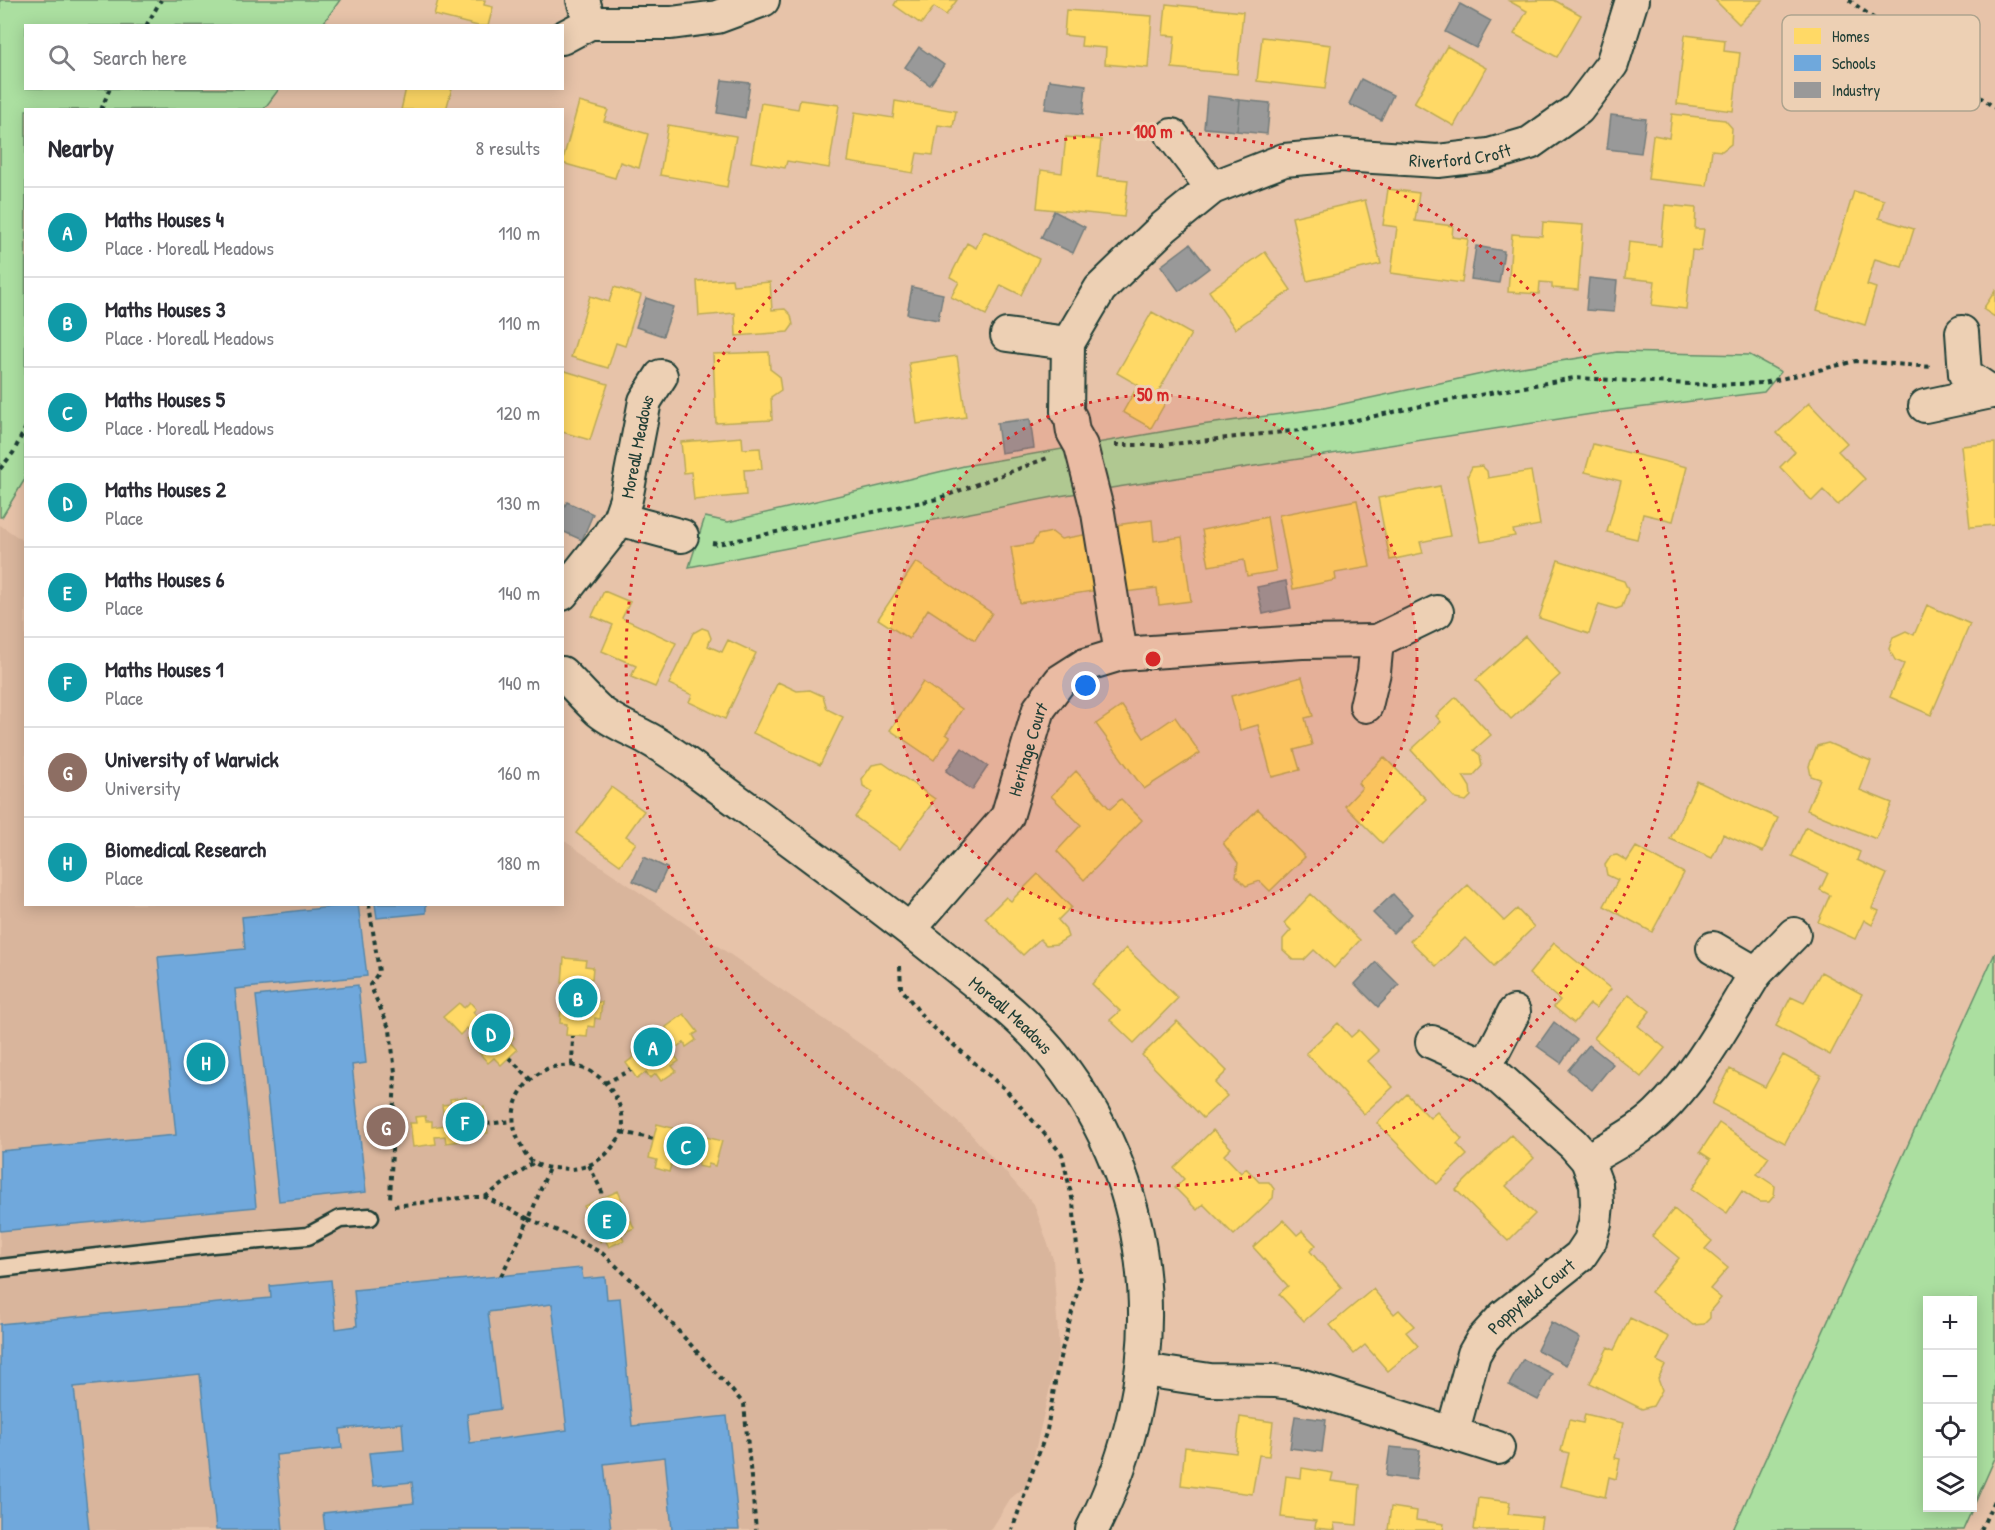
<!DOCTYPE html>
<meta charset="utf-8">
<style>
body{margin:0;font-family:"Patrick Hand",sans-serif;background:#f2f2f3;color:#2b2b33}
.controls{position:absolute;right:18px;bottom:18px;display:grid;overflow:hidden;border-radius:0px;box-shadow:0 3px 15px #0003}
.controls button{width:54px;height:54px;display:grid;place-items:center;padding:0;border:0;border-bottom:2px solid #e1e1e2;background:#fff;color:#2b2b33;font:30px sans-serif}
.you{position:absolute;left:1086px;top:686px;width:21px;height:21px;margin:-15px;border:4px solid #fff;border-radius:50%;background:#1a73e8;box-shadow:0 0 0 9px #1a73e833}
.badge{display:grid;place-items:center;width:39px;height:39px;border-radius:50%;background:#b45309;color:#fff;font-size:20px;font-weight:700}
.pin{position:absolute;translate:-50% -50%;border:3px solid #fff;box-shadow:0 2px 6px #0006}
.list{margin:0;padding:0;list-style:none}
h2{display:flex;justify-content:space-between;align-items:center;height:78px;margin:0;padding:0 24px;font-size:26px}
h2 small{font-size:20px;font-weight:400;color:#7c7c81}
.list li{display:grid;grid-template-columns:39px 1fr auto;gap:18px;align-items:center;box-sizing:border-box;height:90px;padding:0 24px;border-top:2px solid #e1e1e2}
.list b{display:block;font-size:22px;white-space:nowrap}
.list p{margin:0;font-size:20px;white-space:nowrap;color:#7c7c81}
.list em{font-size:20px;font-style:normal;color:#7c7c81}
.icon{flex:none;width:33px;height:33px;fill:none;stroke:currentColor;stroke-width:2;stroke-linecap:round;stroke-linejoin:round}
.map{position:relative;flex:none;width:1995px;height:1530px;overflow:hidden}
.search{position:absolute;background:#fff;box-shadow:0 3px 15px #0003;left:24px;top:24px;width:540px;height:66px;display:flex;align-items:center;gap:15px;box-sizing:border-box;padding:0 21px;border-radius:0px;color:#7c7c81;font-size:22px}
.panel{position:absolute;background:#fff;box-shadow:0 3px 15px #0003;left:24px;top:108px;width:540px;height:798px;border-radius:0px}
.map>svg:first-child{display:block}
</style>
<div class="map">
<svg width="1995" height="1530" viewBox="0 0 1995 1530">
<rect width="100%" height="100%" fill="#e7c3a9"/>
<filter id="ink" filterUnits="userSpaceOnUse"><feTurbulence type="fractalNoise" baseFrequency=".0167" numOctaves="2"/><feDisplacementMap in="SourceGraphic" scale="12" xChannelSelector="R" yChannelSelector="G"/><feConvolveMatrix kernelMatrix="1 2 1 2 8 2 1 2 1" color-interpolation-filters="sRGB"/></filter>
<g filter="url(#ink)">
<path fill="#d9b59c" d="M0,525L25,542L26,904H562L563,840L897,1069L969,1132L1034,1204L1053,1259L1059,1349L1027,1485L1010,1499L991,1530H0Z"/>
<path fill="#abdfa0" stroke="#658e6a" stroke-width="1.5" fill-rule="evenodd" d="M0,0H340L322,25L26,26V88L279,89L264,109L26,110L25,479L2,517H0Z
M1617,352L1750,355L1781,372L1764,392L1605,412L1059,496L689,567L705,517L728,522L964,466L1201,425L1324,408L1491,372Z
M1995,953V1458L1963,1530H1733ZM1972,1300V1508H1928V1300Z"/>
<path fill="#ffd966" stroke="#bcaa57" stroke-width="1.5" d="M438,0H485L484,5L493,7L488,26H478L434,15Z
M897,0H957L946,15L934,7L921,24L894,5Z
M1554,0L1581,15L1557,57L1514,34L1527,11L1509,1Z
M1715,0H1763L1739,24Z
M1166,4L1243,12L1237,74L1172,68L1175,36L1163,35Z
M1066,10L1152,16L1148,68L1105,64L1106,48L1081,46L1082,37L1064,35Z
M1685,35L1725,40L1724,51L1740,53L1733,111L1677,104Z
M1262,37L1331,45L1325,89L1257,81Z
M1447,46L1486,68L1454,126L1414,103Z
M406,88H452L446,110H401Z
M800,100L839,105L829,168L787,161L785,168L751,162L761,103L798,109Z
M895,101L956,111L953,127L938,125L933,155L917,153L913,173L848,162L855,112L893,118Z
M579,102L608,110L604,121L648,134L639,168L620,162L615,178L562,163Z
M1672,114L1725,120L1732,128L1731,144L1722,151L1712,150L1707,186L1648,179L1653,135L1669,138Z
M668,125L736,136L727,187L660,175Z
M1066,137L1101,140L1097,177L1128,180L1124,217L1037,208L1041,170L1062,173Z
M1388,189L1419,193L1415,221L1453,226L1452,237L1468,239L1462,283L1391,273L1397,227L1383,225Z
M1854,191L1884,200L1879,218L1914,229L1902,267L1875,259L1867,285L1876,288L1865,325L1817,310Z
M1365,200L1381,264L1307,281L1292,217Z
M1665,205L1696,208L1695,229H1704L1701,251L1692,250L1686,309L1652,305L1655,281L1625,278L1629,242L1661,246Z
M1543,222L1583,225L1578,290L1552,288V283L1540,282L1539,294L1508,292L1512,234L1542,236Z
M984,231L1039,259L1021,295L1001,285L986,315L951,297L959,282L950,277L967,243L976,248Z
M1265,252L1291,290L1235,329L1209,291Z
M732,279L733,285L770,282L772,310L785,309L791,315L793,325L788,332L736,336L735,313L699,316L697,281Z
M614,287L641,295L625,346L616,343L608,368L571,357L590,296L609,302Z
M1995,291V317L1983,309Z
M1152,312L1191,334L1158,392L1168,398L1151,428L1123,412L1138,385L1117,373Z
M769,352L770,369L779,376L781,390L771,397L772,420L716,423L713,354Z
M957,356L966,417L917,424L909,363Z
M562,370L608,384L590,440L562,432Z
M1809,403L1847,443L1838,451L1865,479L1838,505L1823,490L1812,501L1780,467L1795,452L1777,433Z
M742,437L743,449L760,448L762,469L744,470L746,495L694,500L691,472L684,473L681,442Z
M1995,443V525L1970,527L1961,446Z
M1593,444L1687,467L1673,521L1643,514L1637,539L1607,532L1621,481L1585,472Z
M1482,466L1487,471L1488,478L1531,471L1540,525L1513,530L1515,536L1481,542L1468,475L1472,467Z
M1440,486L1450,536L1420,542L1423,553L1390,560L1378,498Z
M1357,500L1370,567L1335,573L1336,580L1293,589L1279,515Z
M1267,517L1276,571L1247,576L1244,560L1209,566L1202,530Z
M1152,520L1154,541L1182,537L1191,601L1159,605L1157,588L1125,592L1116,525Z
M1052,532L1061,539L1089,534L1098,590L1020,603L1011,547L1032,544L1038,535Z
M1558,560L1624,581L1628,590L1622,607L1616,609L1599,604L1589,634L1539,618Z
M916,562L992,613L975,640L928,609L909,639L878,619Z
M604,591L630,602L622,618L676,643L655,687L631,677L636,666L602,651L613,625L592,616Z
M1927,605L1970,624L1931,715L1890,697L1904,664L1895,660L1889,649L1893,637L1906,631L1914,635Z
M702,628L708,630L711,638L708,646L722,652L728,640L756,653L725,719L689,702L692,695L669,684L693,633Z
M1525,636L1560,675L1511,719L1476,680Z
M1302,677L1313,716L1305,718L1312,745L1294,750L1300,770L1272,777L1258,725L1240,730L1231,696Z
M778,682L797,691L810,690L823,696L827,709L843,717L820,765L753,733Z
M923,682L962,709L946,734L950,737L934,760L890,730Z
M1456,697L1491,735L1474,750L1480,755L1482,766L1473,776H1463L1470,787L1471,796L1466,801L1456,799L1411,750L1441,722L1436,716Z
M1122,706L1144,738L1175,717L1200,753L1144,789L1096,724Z
M1828,743L1871,761L1860,790L1892,803L1876,839L1807,810L1820,779L1811,776L1809,766L1817,746Z
M1384,757L1426,799L1382,843L1345,806L1362,788L1358,783Z
M883,763L935,799L900,849L855,817L873,792L863,786L862,779L872,765Z
M1076,771L1110,809L1121,799L1142,820L1084,880L1057,851L1081,825L1051,796Z
M1697,781L1778,818L1763,852L1723,834L1712,858L1670,839Z
M611,787L644,811L626,836L636,843L620,865L576,833Z
M1258,809L1305,857L1270,891L1260,881L1246,886L1236,876L1238,863L1223,843Z
M1806,827L1860,852L1857,860L1887,874L1872,908L1879,911L1872,925L1864,920L1855,939L1818,922L1830,895L1820,890L1828,873L1792,856Z
M1636,847L1684,873L1652,932L1604,906L1618,880L1607,875L1605,865L1611,856L1617,855L1627,861Z
M1038,874L1071,907L1058,920L1065,928L1068,937L1057,944L1046,945L1040,939L1023,955L985,918L1006,897L1011,901Z
M1468,885L1504,921L1517,909L1534,927L1494,966L1465,938L1436,966L1410,941Z
M1311,894L1360,940L1334,968L1314,950L1304,960H1294L1283,950V939L1291,930L1284,923Z
M1554,943L1611,989L1596,1008L1590,1004L1574,1023L1554,1007L1560,1000L1529,974Z
M1126,948L1178,998L1134,1043L1110,1020L1120,1011L1092,984Z
M564,958L586,960L585,966L593,967L592,979L586,978V986H578V993L595,994V1002H602L600,1019L595,1018L594,1027L588,1026L587,1037L566,1035L567,1024L560,1023L562,992H568L569,983H562Z
M1821,972L1862,994L1830,1055L1776,1026L1791,997L1804,1003Z
M1629,994L1650,1011L1638,1026L1665,1048L1641,1077L1594,1038Z
M470,1002L476,1009L473,1012L479,1019L474,1024L479,1030L493,1017L498,1021L503,1017L513,1028L509,1032L514,1038L510,1042L517,1050L501,1065L494,1058L488,1063L467,1039L473,1035L467,1028L460,1035L443,1017L459,1003L464,1008Z
M684,1014L698,1032L693,1035L696,1040L686,1047L684,1042L677,1047L674,1042L668,1047L679,1061L672,1066L676,1071L661,1081L656,1074L650,1078L646,1072L637,1079L626,1063L635,1056L632,1052L658,1033L661,1039L669,1033L666,1027Z
M1177,1021L1227,1071L1215,1083L1227,1096L1203,1118L1142,1055Z
M1338,1023L1351,1037L1359,1030L1379,1051L1368,1061L1393,1087L1364,1114L1306,1053Z
M1783,1055L1821,1075L1785,1143L1712,1104L1730,1069L1765,1087Z
M1407,1094L1430,1118L1437,1112L1462,1139L1457,1144L1467,1155L1437,1184L1377,1123Z
M466,1097L467,1103L473,1102L474,1108L484,1107L488,1133L476,1135L477,1139L446,1143L445,1136L435,1137L436,1144L413,1147L410,1123H416L415,1117L425,1116L426,1121H432V1127L445,1125L442,1105L451,1104L450,1099Z
M1719,1123L1769,1157L1757,1174L1775,1186L1774,1196L1769,1202H1759L1742,1191L1727,1213L1692,1189L1711,1159L1700,1152Z
M657,1124L688,1132L687,1139L696,1141L698,1135L722,1141L715,1166L709,1164L707,1168L698,1166L699,1162L690,1159L692,1152L683,1150L678,1167L671,1165L669,1172L655,1168L657,1160L649,1158Z
M1213,1130L1231,1148L1224,1155L1241,1173L1246,1168L1259,1182H1269L1274,1189L1273,1198L1234,1235L1203,1204L1197,1210L1175,1188L1184,1179L1174,1168Z
M1511,1135L1534,1158L1506,1186L1535,1214L1508,1241L1456,1190Z
M618,1191L634,1228L621,1234L624,1240L609,1247L605,1239L600,1242L591,1223L586,1225L582,1217L588,1214L584,1206Z
M1674,1209L1712,1241L1705,1249L1728,1268L1710,1289L1721,1298L1710,1311V1318L1704,1324L1693,1325L1651,1292L1679,1258L1652,1236Z
M1283,1220L1297,1235L1302,1231L1316,1245L1310,1251L1342,1288L1304,1321L1279,1294L1288,1286L1253,1247Z
M1373,1289L1394,1314L1399,1310L1414,1326L1406,1332L1418,1346L1388,1371L1365,1345L1354,1354L1330,1325Z
M1630,1318L1669,1337L1657,1361L1665,1365L1658,1379L1662,1390L1653,1406L1642,1409L1590,1383L1608,1347L1614,1350Z
M1585,1414L1623,1423L1615,1458L1620,1459L1616,1479L1609,1477L1605,1497L1561,1486L1569,1453L1561,1451L1569,1420L1583,1423Z
M1240,1417L1273,1422L1269,1456L1259,1455L1252,1494L1181,1485L1185,1447L1236,1453Z
M1302,1468L1333,1473L1331,1481L1360,1485L1357,1525L1334,1523L1335,1530L1315,1528L1316,1521L1281,1517L1286,1476L1301,1478Z
M1478,1498L1510,1502L1508,1514L1542,1518L1540,1530H1474Z
M1391,1507L1417,1511L1416,1520L1444,1524L1443,1530H1388Z"/>
<path fill="#6fa8dc" stroke="#5788aa" stroke-width="1.5" fill-rule="evenodd" d="M358,904L367,976L235,989L256,1207L0,1231V1151L176,1135L158,957L245,949L242,917Z
M375,904H426V913L377,918Z
M358,985L366,1063L352,1065L366,1192L279,1201L256,996Z
M581,1268L583,1279L605,1277L607,1299L620,1298L632,1426L727,1416L739,1530H672L665,1457L604,1464L611,1530H325L323,1513L414,1503L412,1482L373,1486L369,1453L404,1450L402,1423L340,1429L342,1448L276,1455L283,1530H216L200,1374L74,1387L89,1530H0V1324L271,1298L270,1286L331,1280L336,1329L357,1326L354,1290ZM552,1304L567,1430L470,1443L467,1414L500,1409L488,1312Z"/>
<path fill="#999" stroke="#747d7b" stroke-width="1.5" d="M1460,4L1491,21L1476,48L1445,32Z
M919,47L944,65L930,85L905,67Z
M1361,79L1393,95L1381,120L1349,104Z
M722,80L750,83L745,118L717,113Z
M1049,80L1086,85L1083,114L1045,109Z
M1207,96L1240,100L1237,131L1204,128Z
M1240,100L1270,103L1267,134L1237,131Z
M1611,115L1646,119L1641,153L1607,149Z
M1054,211L1085,227L1073,253L1041,238Z
M1190,244L1209,268L1179,291L1161,266Z
M1476,246L1504,251L1499,283L1471,279Z
M1589,278L1617,281L1614,312L1586,310Z
M912,287L943,294L938,320L907,314Z
M646,298L673,307L663,336L636,327Z
M1030,419L1034,448L1001,453L997,423Z
M567,502L593,514L582,540L562,531V511Z
M1286,581L1291,608L1263,614L1257,587Z
M962,748L988,766L972,790L946,771Z
M644,857L667,868L656,892L633,881Z
M1393,894L1412,914L1393,933L1373,913Z
M1376,962L1399,985L1378,1007L1355,984Z
M1554,1022L1577,1040L1561,1063L1537,1046Z
M1589,1045L1613,1064L1592,1090L1568,1070Z
M1551,1322L1580,1338L1566,1365L1537,1350Z
M1523,1359L1552,1374L1538,1400L1509,1385Z
M1295,1416L1326,1420L1322,1452L1290,1448Z
M1390,1447L1420,1450L1416,1480L1386,1476Z"/>
<g fill="none" stroke-linecap="round" stroke-linejoin="round">
<g stroke="#1f3d34" stroke-width="21">
<path id="lane" d="M0,1268L213,1244L308,1236L340,1219L370,1217"/>
</g>
<g stroke="#1f3d34" stroke-width="36">
<g id="street">
<path d="M590,23H671L717,17L763,0"/>
<path d="M562,38L590,23L583,0"/>
<path d="M1172,135L1212,188"/>
<path d="M1962,332L1965,374L1991,392H1995"/>
<path d="M1007,335L1068,343"/>
<path d="M1925,406L1991,392"/>
<path id="s1" d="M619,519L626,499L645,401L661,376"/>
<path d="M562,594L608,536L619,519L682,536"/>
<path id="s2" d="M1121,654L1098,513L1081,446L1073,432L1071,419L1067,412L1068,343L1100,289L1164,227L1212,188L1284,160L1341,155L1438,161L1489,155L1530,143L1578,109L1612,64L1632,0"/>
<path id="s3" d="M562,673C574,685 585,698 598,710C612,722 630,729 647,738C662,746 676,756 690,766C775,829 861,890 944,957C983,989 1025,1019 1057,1060C1165,1198 1170,1376 1092,1530"/>
<path d="M1366,706L1374,672L1377,641L1437,612"/>
<path id="s4" d="M910,929L1007,817L1039,709L1060,681L1085,665L1121,654L1302,642L1377,641"/>
<path d="M1713,948L1756,973L1794,934"/>
<path d="M1432,1042L1486,1066L1514,1012"/>
<path d="M1587,1160C1611,1146 1637,1133 1657,1114C1699,1074 1726,1021 1756,973"/>
<path d="M1143,1370L1210,1380L1275,1381L1297,1384L1498,1448"/>
<path id="s5" d="M1452,1434L1474,1354L1482,1340L1504,1316L1580,1256L1590,1241L1595,1223L1597,1204L1596,1184L1587,1160L1573,1144L1486,1066"/>
</g>
</g>
<path stroke="#1f3d34" stroke-width="4" stroke-dasharray="4.5 4.5" stroke-linecap="butt" d="M1849,0L1995,108
M146,26L161,0
M101,110L110,88
M1115,445H1163L1319,428L1440,402L1574,378L1711,385L1764,383L1856,361L1932,367
M0,469L13,453L26,427
M712,543L718,544L937,499L1050,457
M369,904L379,972L370,985L390,1030L395,1072L390,1201
M900,966L901,988L926,1021L1006,1090L1062,1154L1073,1202L1080,1282L1058,1365L1047,1430L1012,1530
M509,1058L530,1078
M572,1065C579,1067 587,1069 593,1073C611,1083 627,1111 622,1132C620,1138 613,1146 609,1151C599,1162 584,1169 569,1169C557,1168 543,1169 533,1162C525,1156 522,1147 518,1139C505,1110 521,1080 549,1068C556,1066 564,1066 572,1065Z
M572,1065L573,1036
M605,1083L631,1070
M486,1124L512,1121
M622,1132L654,1139
M589,1165L604,1196
M485,1197L534,1162
M394,1206L470,1197H485L529,1219L549,1168
M501,1276L529,1219L563,1233L602,1253L637,1285L744,1404L756,1530
M1981,1530L1995,1498"/>
<use href="#lane" stroke="#edd0b4" stroke-width="16"/>
<use href="#street" stroke="#edd0b4" stroke-width="32"/>
</g>
</g>
<circle cx="1153" cy="659" r="264" fill="#d62828" fill-opacity=".12"/>
<g fill="none" stroke="#d62828" stroke-width="3" stroke-dasharray="3 6">
<circle cx="1153" cy="659" r="264"/>
<circle cx="1153" cy="659" r="527"/>
</g>
<g text-anchor="middle" dominant-baseline="central" stroke-width="6" stroke-linejoin="round" paint-order="stroke">
<g font-size="18" fill="#1f3d34" stroke="#edd0b4">
<text stroke="none"><textPath href="#s2" startOffset="786">Riverford Croft</textPath></text>
<text stroke="none"><textPath href="#s1" startOffset="75">Moreall Meadows</textPath></text>
<text stroke="none"><textPath href="#s4" startOffset="219">Heritage Court</textPath></text>
<text stroke="none"><textPath href="#s3" startOffset="566">Moreall Meadows</textPath></text>
<text stroke="none"><textPath href="#s5" startOffset="165">Poppyfield Court</textPath></text>
</g>
</g>
<rect x="1782" y="15" width="198" height="96" rx="9" fill="#edd0b4" stroke="#afa48e" stroke-width="1.5"/>
<rect x="1794" y="28" width="27" height="16" fill="#ffd966"/>
<rect x="1794" y="55" width="27" height="16" fill="#6fa8dc"/>
<rect x="1794" y="82" width="27" height="16" fill="#999"/>
<g font-size="16" fill="#1f3d34">
<text x="1832" y="42">Homes</text>
<text x="1832" y="69">Schools</text>
<text x="1832" y="96">Industry</text>
</g>
<circle cx="1153" cy="659" r="9" fill="#d62828" stroke="#edd0b4" stroke-width="3"/>
<g font-size="18" text-anchor="middle" font-weight="bold" fill="#d62828" stroke="#edd0b4" stroke-width="6" stroke-linejoin="round" paint-order="stroke">
<text x="1153" y="138">100 m</text>
<text x="1153" y="401">50 m</text>
</g>
</svg>
<div class="controls">
<button>+</button>
<button>−</button>
<button><svg class="icon" aria-label="locate" viewBox="0 0 24 24"><circle cx="12" cy="12" r="6"/><path d="M12 2v4M12 18v4M2 12h4M18 12h4"/></svg></button>
<button><svg class="icon" aria-label="layers" viewBox="0 0 24 24"><path d="M12 4l9 5-9 5-9-5zM3 14l9 5 9-5"/></svg></button>
</div>
<div class="you"></div>
<div class="pin badge" style="left:653px;top:1047px;background:#0f9aa8">A</div>
<div class="pin badge" style="left:578px;top:998px;background:#0f9aa8">B</div>
<div class="pin badge" style="left:686px;top:1146px;background:#0f9aa8">C</div>
<div class="pin badge" style="left:491px;top:1033px;background:#0f9aa8">D</div>
<div class="pin badge" style="left:607px;top:1220px;background:#0f9aa8">E</div>
<div class="pin badge" style="left:465px;top:1122px;background:#0f9aa8">F</div>
<div class="pin badge" style="left:386px;top:1127px;background:#8d6e63">G</div>
<div class="pin badge" style="left:206px;top:1062px;background:#0f9aa8">H</div>
<div class="search"><svg class="icon" aria-label="search" viewBox="0 0 24 24"><circle cx="10" cy="10" r="6"/><path d="M15 15l6 6"/></svg>Search here</div>
<section class="panel">
<h2>Nearby<small>8 results</small></h2>
<ul class="list">
<li><span class="badge" style="background:#0f9aa8">A</span><div><b>Maths Houses 4</b><p>Place · Moreall Meadows</p></div><em>110 m</em></li>
<li><span class="badge" style="background:#0f9aa8">B</span><div><b>Maths Houses 3</b><p>Place · Moreall Meadows</p></div><em>110 m</em></li>
<li><span class="badge" style="background:#0f9aa8">C</span><div><b>Maths Houses 5</b><p>Place · Moreall Meadows</p></div><em>120 m</em></li>
<li><span class="badge" style="background:#0f9aa8">D</span><div><b>Maths Houses 2</b><p>Place</p></div><em>130 m</em></li>
<li><span class="badge" style="background:#0f9aa8">E</span><div><b>Maths Houses 6</b><p>Place</p></div><em>140 m</em></li>
<li><span class="badge" style="background:#0f9aa8">F</span><div><b>Maths Houses 1</b><p>Place</p></div><em>140 m</em></li>
<li><span class="badge" style="background:#8d6e63">G</span><div><b>University of Warwick</b><p>University</p></div><em>160 m</em></li>
<li><span class="badge" style="background:#0f9aa8">H</span><div><b>Biomedical Research</b><p>Place</p></div><em>180 m</em></li>
</ul>
</section>
</div>
